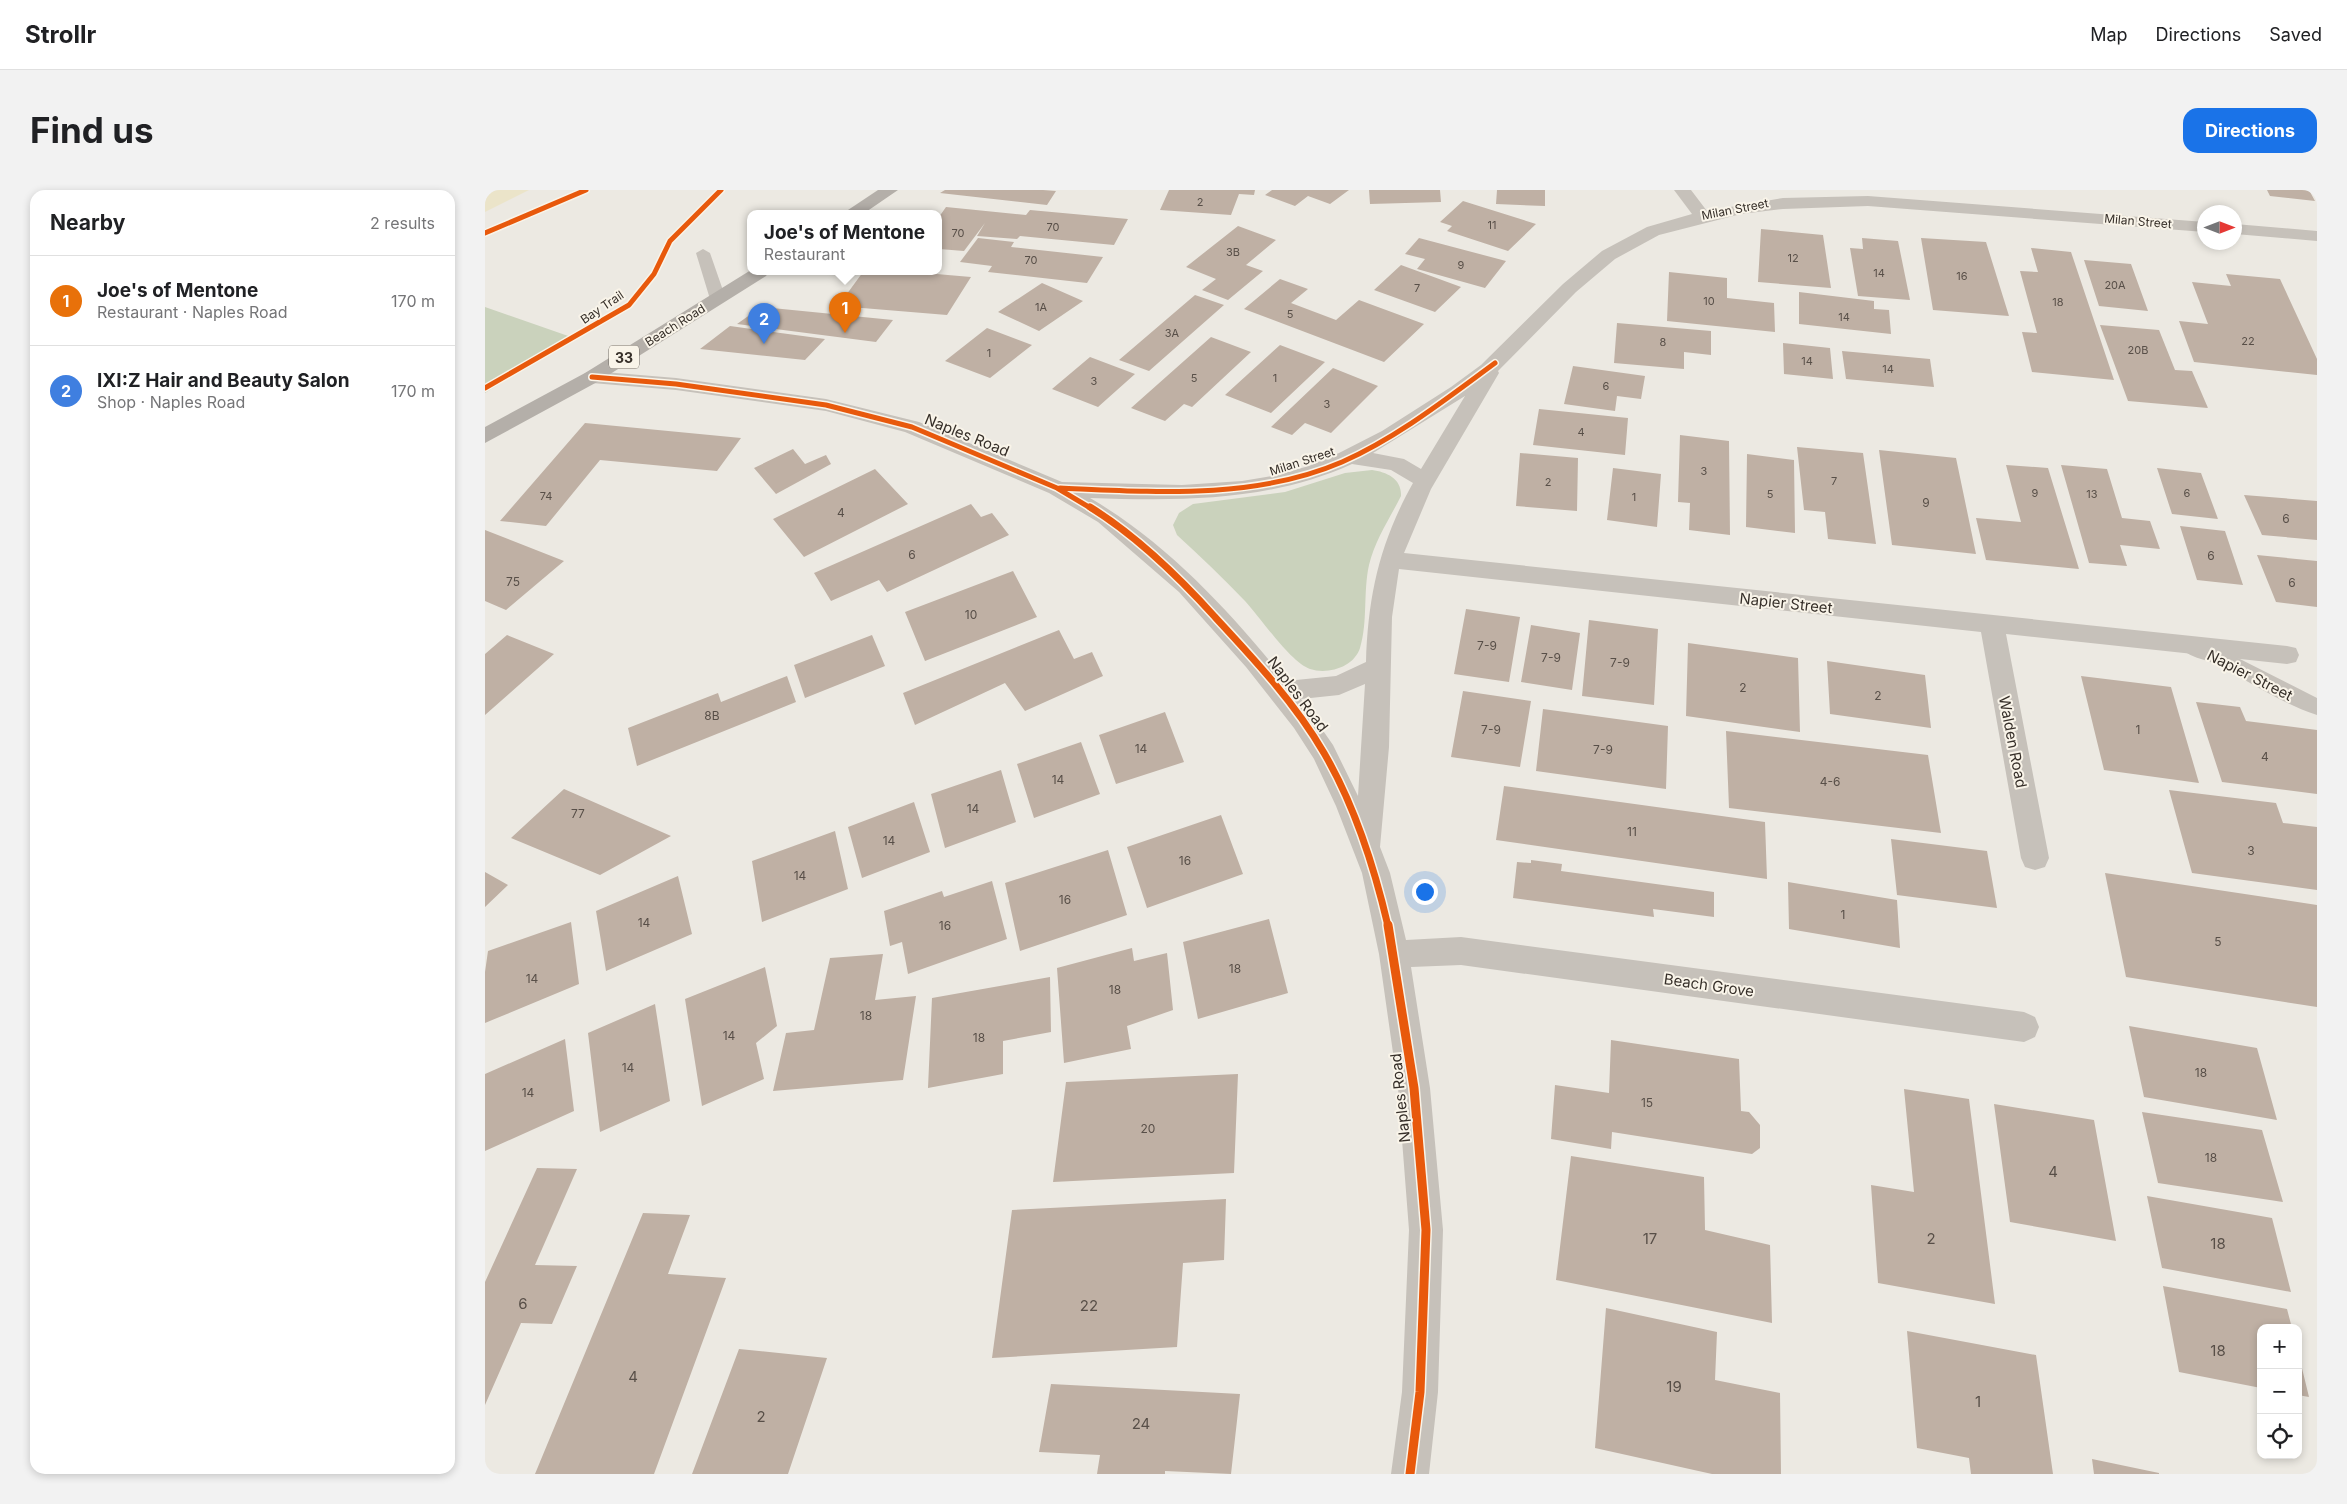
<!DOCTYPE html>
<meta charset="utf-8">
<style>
body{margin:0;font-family:Inter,sans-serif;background:#f2f2f2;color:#202124}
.controls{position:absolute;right:15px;bottom:15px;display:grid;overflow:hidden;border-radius:10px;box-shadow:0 2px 8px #0003}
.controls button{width:45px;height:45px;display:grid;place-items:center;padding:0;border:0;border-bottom:1px solid #e0e0e0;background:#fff;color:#202124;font:25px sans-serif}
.compass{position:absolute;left:1712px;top:15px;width:45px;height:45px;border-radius:50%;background:#fff;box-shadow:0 2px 8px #0003;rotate:90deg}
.you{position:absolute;left:939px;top:701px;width:18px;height:18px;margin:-12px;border:4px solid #fff;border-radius:50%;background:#1a73e8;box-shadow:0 0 0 8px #1a73e833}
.badge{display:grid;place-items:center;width:32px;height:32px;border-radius:50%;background:#1a73e8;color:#fff;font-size:16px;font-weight:700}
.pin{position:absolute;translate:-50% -41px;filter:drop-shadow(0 1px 2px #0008)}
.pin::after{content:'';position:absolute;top:26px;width:18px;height:15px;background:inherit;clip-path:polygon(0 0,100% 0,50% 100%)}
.popup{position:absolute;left:262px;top:20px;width:195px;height:65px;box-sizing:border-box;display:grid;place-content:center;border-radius:10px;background:#fff;filter:drop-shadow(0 1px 4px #0005);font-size:16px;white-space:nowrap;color:#757577}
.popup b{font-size:19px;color:#202124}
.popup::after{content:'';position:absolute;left:50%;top:100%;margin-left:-10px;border:10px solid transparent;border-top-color:#fff}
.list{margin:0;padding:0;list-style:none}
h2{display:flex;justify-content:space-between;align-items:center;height:65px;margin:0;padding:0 20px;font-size:21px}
h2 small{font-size:16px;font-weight:400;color:#757577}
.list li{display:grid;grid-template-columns:32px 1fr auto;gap:15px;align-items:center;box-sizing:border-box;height:90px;padding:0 20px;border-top:1px solid #e0e0e0}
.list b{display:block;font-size:19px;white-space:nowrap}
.list p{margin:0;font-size:16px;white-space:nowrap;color:#757577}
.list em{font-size:16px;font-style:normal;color:#757577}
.icon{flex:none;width:28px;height:28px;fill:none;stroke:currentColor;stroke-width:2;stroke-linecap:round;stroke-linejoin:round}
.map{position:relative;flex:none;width:1832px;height:1284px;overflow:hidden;border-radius:15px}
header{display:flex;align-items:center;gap:30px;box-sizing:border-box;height:70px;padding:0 25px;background:#fff;border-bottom:1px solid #e0e0e0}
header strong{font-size:24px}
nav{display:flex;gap:28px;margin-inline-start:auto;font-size:18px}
.intro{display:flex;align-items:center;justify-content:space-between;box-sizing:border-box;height:120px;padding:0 30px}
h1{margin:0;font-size:35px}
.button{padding:12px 22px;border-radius:15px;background:#1a73e8;color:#fff;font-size:18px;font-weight:700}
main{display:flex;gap:30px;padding:0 30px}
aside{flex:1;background:#fff;border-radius:15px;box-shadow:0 2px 8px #0003}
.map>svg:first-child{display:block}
</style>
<header>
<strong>Strollr</strong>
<nav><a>Map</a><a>Directions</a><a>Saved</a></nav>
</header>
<div class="intro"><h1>Find us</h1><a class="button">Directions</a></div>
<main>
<aside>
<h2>Nearby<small>2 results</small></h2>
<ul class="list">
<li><span class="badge" style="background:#e8710a">1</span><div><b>Joe's of Mentone</b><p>Restaurant · Naples Road</p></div><em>170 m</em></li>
<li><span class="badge" style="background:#3f7fe0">2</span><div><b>IXI:Z Hair and Beauty Salon</b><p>Shop · Naples Road</p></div><em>170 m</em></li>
</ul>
</aside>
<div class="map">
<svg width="1832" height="1284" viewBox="0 0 1832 1284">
<rect width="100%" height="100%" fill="#ece9e2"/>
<path fill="#cad2bc" d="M0,117L89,148L0,203Z
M887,280C902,282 917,289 916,306C905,328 890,350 884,375C878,402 883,432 875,458C869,477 843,485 825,479C805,472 775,427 760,411C738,388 715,366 692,345L688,335L694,323L708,314L800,302L860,283Z"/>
<path fill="#ebe4c9" d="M0,0H44L0,22Z"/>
<path fill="#bfb0a4" d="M460,0H558L571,1L562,15L455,3Z
M684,0H770L769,5L754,4L746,25L675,20Z
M787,0H864L845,14L823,6L810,16L780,5Z
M884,0H955L956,12L885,14Z
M1012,0H1060V16L1011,14Z
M1782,0H1824L1830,11L1785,6Z
M978,11L1051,34L1023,61L962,41L967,36L955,32Z
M461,17L541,25L545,20L643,29L629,55L535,46L532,49L492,46L500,33L479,61L454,59V27Z
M753,36L791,50L761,75L778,81L743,110L717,100L731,89L701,77Z
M1276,39L1338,45L1346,98L1273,92Z
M493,48L529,52L526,57L618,67L602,93L503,82L507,76L475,72Z
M934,48L1021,71L1000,98L932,79L940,69L920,64Z
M1377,48L1413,51L1425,110L1373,106L1365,58L1378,59Z
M1436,48L1501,52L1524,126L1448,120Z
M1546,58L1586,62L1629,190L1547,182L1537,142L1552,143L1535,81L1553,82Z
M1599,70L1646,74L1663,121L1614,116Z
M916,75L976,97L950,122L889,100Z
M378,82H428L486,87L462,125L353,116Z
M1184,82L1242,88V108L1289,113L1290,142L1182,131Z
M1741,84L1795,89L1832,169V185L1709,172L1694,131L1723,134L1707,92L1746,96Z
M795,89L823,99L806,113L851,130L874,110L939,134L899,172L759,119Z
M557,93L598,111L554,141L513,122Z
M1314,102L1389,111V119L1404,120L1406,144L1314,134Z
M710,105L739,115L664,181L634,170Z
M276,117L408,130L391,152L252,134Z
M1132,133L1226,141V165L1199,162V179L1129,173Z
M1615,135L1674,140L1690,180L1707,181L1723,218L1643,211Z
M245,136L340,149L320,170L215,159Z
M502,138L547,155L505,188L460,171Z
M726,147L766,162L707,217L699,214L680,231L646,218Z
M1298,153L1345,158L1348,189L1299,184Z
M795,155L840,172L786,223L740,205Z
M1357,161L1445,169L1449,197L1361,189Z
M605,167L650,184L613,217L567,199Z
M1088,176L1160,186L1156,209L1132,206L1130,221L1079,214Z
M848,178L893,196L846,243L820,233L807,245L786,237Z
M1054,219L1143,228L1140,265L1048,255Z
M100,233L256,248L232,281L115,270L61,336L15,331Z
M1195,245L1244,251L1245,345L1204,340L1205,313L1193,312Z
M1312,257L1378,263L1391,354L1343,349L1340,322L1319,320Z
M308,259L320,274L341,265L346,274L291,304L269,278Z
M1394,260L1471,268L1491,364L1407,355Z
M1035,263L1093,268L1092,321L1031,316Z
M1262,264L1309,270L1310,343L1261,337Z
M1521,275L1563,278L1594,379L1501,370L1491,328L1536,332Z
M1576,275L1622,279L1637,328L1665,331L1675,359L1635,355L1642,376L1604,373Z
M1128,278L1176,284L1172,337L1122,330Z
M1672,278L1716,283L1733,329L1687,324Z
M390,279L423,314L319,367L288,329Z
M1759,305L1832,311V350L1777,345Z
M486,314L496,327L507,323L524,345L402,402L394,390L346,411L329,383Z
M1695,336L1740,341L1758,395L1712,390Z
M0,340L79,371L21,420L0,411Z
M1772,365L1832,371V417L1791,412Z
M528,381L552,427L440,471L420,422Z
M981,419L1035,427L1024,492L969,484Z
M1104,430L1173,439L1169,515L1097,506Z
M1046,435L1095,443L1087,500L1036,492Z
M574,440L589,469L607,462L618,486L540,521L520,493L430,535L418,503Z
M22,445L69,464L0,525V464Z
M387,445L400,476L320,508L309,475Z
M1203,453L1313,468L1315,542L1201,526Z
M1342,471L1440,485L1446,538L1345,524Z
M302,486L311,512L152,576L143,538L233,503L236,512Z
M1596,486L1686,497L1714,593L1619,580Z
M978,501L1046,511L1035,577L966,567Z
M1711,512L1755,517L1761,531L1832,540V604L1737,592Z
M1058,519L1183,536L1181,599L1051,581Z
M680,522L699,572L631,594L614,545Z
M1241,541L1443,565L1456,643L1244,618Z
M596,552L615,604L549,628L532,574Z
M516,580L531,632L460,658L446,604Z
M1019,596L1280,632L1282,689L1011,650Z
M79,599L186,646L115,685L26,648Z
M1684,600L1791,613L1798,633L1832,637V700L1707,683Z
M429,612L445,662L377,688L363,637Z
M736,625L758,684L662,718L642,657Z
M350,641L363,699L277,732L267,671Z
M1406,649L1502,661L1512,718L1412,705Z
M623,660L642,725L535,761L520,693Z
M1046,670L1077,674L1076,681L1229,702V727L1168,719L1169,727L1028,708L1032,672L1046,673Z
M0,682L23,695L0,717Z
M1620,683L1832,715V817L1641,787Z
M193,686L207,744L121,781L111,721Z
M507,691L522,749L423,784L417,752L405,756L399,721L457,701L459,707Z
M1303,692L1412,710L1415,758L1304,739Z
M784,729L803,803L713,829L698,752Z
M86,732L94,794L0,833V782L3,761Z
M647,758L649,771L682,763L688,820L642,836L646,859L579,873L572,778Z
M398,764L390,810L431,806L418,890L288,901L301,843L329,840L345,768Z
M280,777L292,836L271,853L279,889L217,916L200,809Z
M565,787L566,842L518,851V884L443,898L447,808Z
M170,814L185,911L115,942L103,843Z
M1644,836L1772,858L1792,930L1659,907Z
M80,849L89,921L0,961V884Z
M1126,850L1254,869L1256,921L1264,922L1275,935V958L1267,964L1127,942L1126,959L1066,949L1070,895L1124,903Z
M753,884L749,983L568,992L581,892Z
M1419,899L1484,909L1510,1114L1393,1093L1386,995L1429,1002Z
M1509,914L1609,930L1631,1051L1525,1032Z
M1657,922L1777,940L1798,1012L1673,993Z
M1086,966L1219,987L1220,1040L1285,1055L1287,1133L1071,1090Z
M52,978L92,979L50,1075L92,1076L67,1134L36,1133L0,1215V1092Z
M1662,1006L1787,1028L1806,1102L1677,1078Z
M741,1009L739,1070L698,1073L692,1157L507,1168L527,1020Z
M158,1023L205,1025L183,1084L241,1088L169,1284H50Z
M1678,1096L1802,1119L1807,1138H1776V1198L1694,1182Z
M1121,1118L1232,1142L1230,1190L1295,1203L1296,1284H1227L1110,1258Z
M1422,1141L1551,1165L1568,1284H1486L1484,1268L1432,1258Z
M254,1159L342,1168L303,1284H207Z
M1814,1166L1824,1207L1813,1205Z
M566,1194L755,1204L746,1284L680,1281V1284H612L615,1265L554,1262Z
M1607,1269L1674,1283V1284H1609Z"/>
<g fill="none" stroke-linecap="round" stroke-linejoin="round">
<path fill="#c6c1ba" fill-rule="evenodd" d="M218,59L225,63L241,109L238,112L233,114L225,109L211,63Z
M1705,448L1745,464L1832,508V525C1795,513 1763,490 1728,473C1718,469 1700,466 1695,456L1698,451Z"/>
<path fill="#c6c1ba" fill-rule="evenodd" d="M1189,0H1206L1222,21L1298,8L1383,6L1720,32V42L1383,16L1298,19L1256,24L1174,45L1130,69L1091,102L1013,181L1014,183L946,299L919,363L1802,456L1811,458L1814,465L1811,472L1802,474L1521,444L1564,668L1560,677L1550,680L1540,677L1536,668L1496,442L914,379L907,427L904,557L895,657L905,683L921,750L976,747L1539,822L1550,827L1554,837L1550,847L1539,852L976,775L926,777L945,898L958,1040L953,1202L944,1284H906L917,1202L924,1040L913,898L894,764L877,683L851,616L829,569L809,538L761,477L694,402L613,332L564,303L420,242L341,221L191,200L107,193L100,191L97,187L100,183L107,181L191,188L341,209L434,232L577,292L697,295L757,291L787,286L824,276L854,263L897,241L966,197L996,175L1078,94L1117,61L1162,37L1207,24ZM980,206L936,279L919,269L888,263ZM867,274L906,280L928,293C895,352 883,405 881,472L851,486L801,491C746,422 682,353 605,308C695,311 783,312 867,274ZM880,494L873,606L848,555L816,509L854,505Z
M1750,34L1832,41V51L1750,44Z"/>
<path fill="#b4afa9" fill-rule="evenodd" d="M393,0H413L378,24H357Z
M266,80V82H284L281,86L114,191L0,253V237L100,183Z"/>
<g stroke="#f9f4e9" stroke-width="8">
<path id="cycleway-far2" d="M0,43L101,0
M107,187L191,194L341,215L427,237L572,298L607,319
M0,198L144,115L169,84L185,51L236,0
M575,298C668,302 769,310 857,272C913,247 961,209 1010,173"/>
</g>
<g stroke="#f9f4e9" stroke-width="10">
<path id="cycleway-far1" d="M605,317C652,346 693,386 730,427C769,469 810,513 839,563C870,616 889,676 903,736"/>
</g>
<g stroke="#f9f4e9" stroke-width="12">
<path id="cycleway" d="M903,735L929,898L941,1040L935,1202L925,1284"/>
</g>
<use href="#cycleway-far2" stroke="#e8590c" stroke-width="5"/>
<use href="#cycleway-far1" stroke="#e8590c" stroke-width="7"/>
<use href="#cycleway" stroke="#e8590c" stroke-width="9"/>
</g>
<g text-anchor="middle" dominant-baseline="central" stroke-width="4" stroke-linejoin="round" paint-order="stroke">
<g font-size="11" fill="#584f48">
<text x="715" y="12">2</text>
<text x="1007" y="35">11</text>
<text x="568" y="37">70</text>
<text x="473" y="43">70</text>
<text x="748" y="62">3B</text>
<text x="1308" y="68">12</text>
<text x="546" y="70">70</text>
<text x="976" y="75">9</text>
<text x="1394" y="83">14</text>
<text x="1477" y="86">16</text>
<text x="1630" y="95">20A</text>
<text x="932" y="98">7</text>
<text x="1224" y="111">10</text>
<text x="1573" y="112">18</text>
<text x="556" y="117">1A</text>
<text x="805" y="124">5</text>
<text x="1359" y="127">14</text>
<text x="687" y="143">3A</text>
<text x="1763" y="151">22</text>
<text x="1178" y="152">8</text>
<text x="1653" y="160">20B</text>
<text x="504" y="163">1</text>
<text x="1322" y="171">14</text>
<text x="1403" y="179">14</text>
<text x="709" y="188">5</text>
<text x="790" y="188">1</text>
<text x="609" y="191">3</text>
<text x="1121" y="196">6</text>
<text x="842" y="214">3</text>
<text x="1096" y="242">4</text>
<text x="1219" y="281">3</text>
<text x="1349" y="291">7</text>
<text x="1063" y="292">2</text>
<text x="1550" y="303">9</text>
<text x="1702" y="303">6</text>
<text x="1285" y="304">5</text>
<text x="1607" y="304">13</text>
<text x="61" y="306">74</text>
<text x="1149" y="307">1</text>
</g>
<g font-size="12" fill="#362f29" stroke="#f9f4e9">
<text transform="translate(1250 19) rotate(-11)">Milan Street</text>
<text transform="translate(1653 31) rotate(5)">Milan Street</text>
<text transform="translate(117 117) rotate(-34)">Bay Trail</text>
<text transform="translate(190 135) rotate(-32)">Beach Road</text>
<text transform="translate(817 271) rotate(-18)">Milan Street</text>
</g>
<g font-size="12" fill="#584f48">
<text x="1441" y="312">9</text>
<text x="356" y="322">4</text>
<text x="1801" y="328">6</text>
<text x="427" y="364">6</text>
<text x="1726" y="365">6</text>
<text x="28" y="391">75</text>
<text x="1807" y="392">6</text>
<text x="486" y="424">10</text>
<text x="1002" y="455">7-9</text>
<text x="1066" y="467">7-9</text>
<text x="1135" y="472">7-9</text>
<text x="1258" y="497">2</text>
<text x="1393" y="505">2</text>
<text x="227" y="525">8B</text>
<text x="1006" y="539">7-9</text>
<text x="1653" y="539">1</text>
<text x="656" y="558">14</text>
<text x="1118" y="559">7-9</text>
<text x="1780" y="566">4</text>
<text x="573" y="589">14</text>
<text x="1345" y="591">4-6</text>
<text x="488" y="618">14</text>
<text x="93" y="623">77</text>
<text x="1147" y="641">11</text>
<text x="404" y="650">14</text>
<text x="1766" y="660">3</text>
<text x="700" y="670">16</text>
<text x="315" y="685">14</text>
<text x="580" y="709">16</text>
<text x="1358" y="724">1</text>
<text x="159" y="732">14</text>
<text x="460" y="735">16</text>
<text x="1733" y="751">5</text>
<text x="750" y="778">18</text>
<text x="47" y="788">14</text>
<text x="630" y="799">18</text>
<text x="381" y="825">18</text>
<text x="244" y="845">14</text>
<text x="494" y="847">18</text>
<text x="143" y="877">14</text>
<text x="1716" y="882">18</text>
<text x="43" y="902">14</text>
<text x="1162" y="912">15</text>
<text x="663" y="938">20</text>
<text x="1726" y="967">18</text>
</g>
<rect fill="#f9f4e9" stroke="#706a63" stroke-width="1" x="124" y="155.5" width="30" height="23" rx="4"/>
<g font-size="14" font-weight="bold" fill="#362f29">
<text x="139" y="167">33</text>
</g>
<g font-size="15" fill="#362f29" stroke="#f9f4e9">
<text transform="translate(482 245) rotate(22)">Naples Road</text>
<text transform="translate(1301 413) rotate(6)">Napier Street</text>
<text transform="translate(1765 485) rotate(27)">Napier Street</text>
<text transform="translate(813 504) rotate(53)">Naples Road</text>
<text transform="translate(1528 552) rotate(79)">Walden Road</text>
<text transform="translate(1224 795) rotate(8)">Beach Grove</text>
<text transform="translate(915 908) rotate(-96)">Naples Road</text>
</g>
<g font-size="15" fill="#584f48">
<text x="1568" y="981">4</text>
<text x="1165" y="1048">17</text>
<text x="1446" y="1048">2</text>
<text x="1733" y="1053">18</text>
<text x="38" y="1113">6</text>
<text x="604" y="1115">22</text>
<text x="1733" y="1160">18</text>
<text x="148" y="1186">4</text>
<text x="1189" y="1196">19</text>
<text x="1493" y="1211">1</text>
<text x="276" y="1226">2</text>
<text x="656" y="1233">24</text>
</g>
</g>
</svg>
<div class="controls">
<button>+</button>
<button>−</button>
<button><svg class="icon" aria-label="locate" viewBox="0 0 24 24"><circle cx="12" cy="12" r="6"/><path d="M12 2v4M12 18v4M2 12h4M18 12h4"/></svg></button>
</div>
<svg class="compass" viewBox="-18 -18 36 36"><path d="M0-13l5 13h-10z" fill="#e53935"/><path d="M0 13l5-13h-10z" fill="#757577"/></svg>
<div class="you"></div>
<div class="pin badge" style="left:360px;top:143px;background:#e8710a">1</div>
<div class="popup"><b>Joe's of Mentone</b>Restaurant</div>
<div class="pin badge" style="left:279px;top:154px;background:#3f7fe0">2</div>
</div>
</main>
